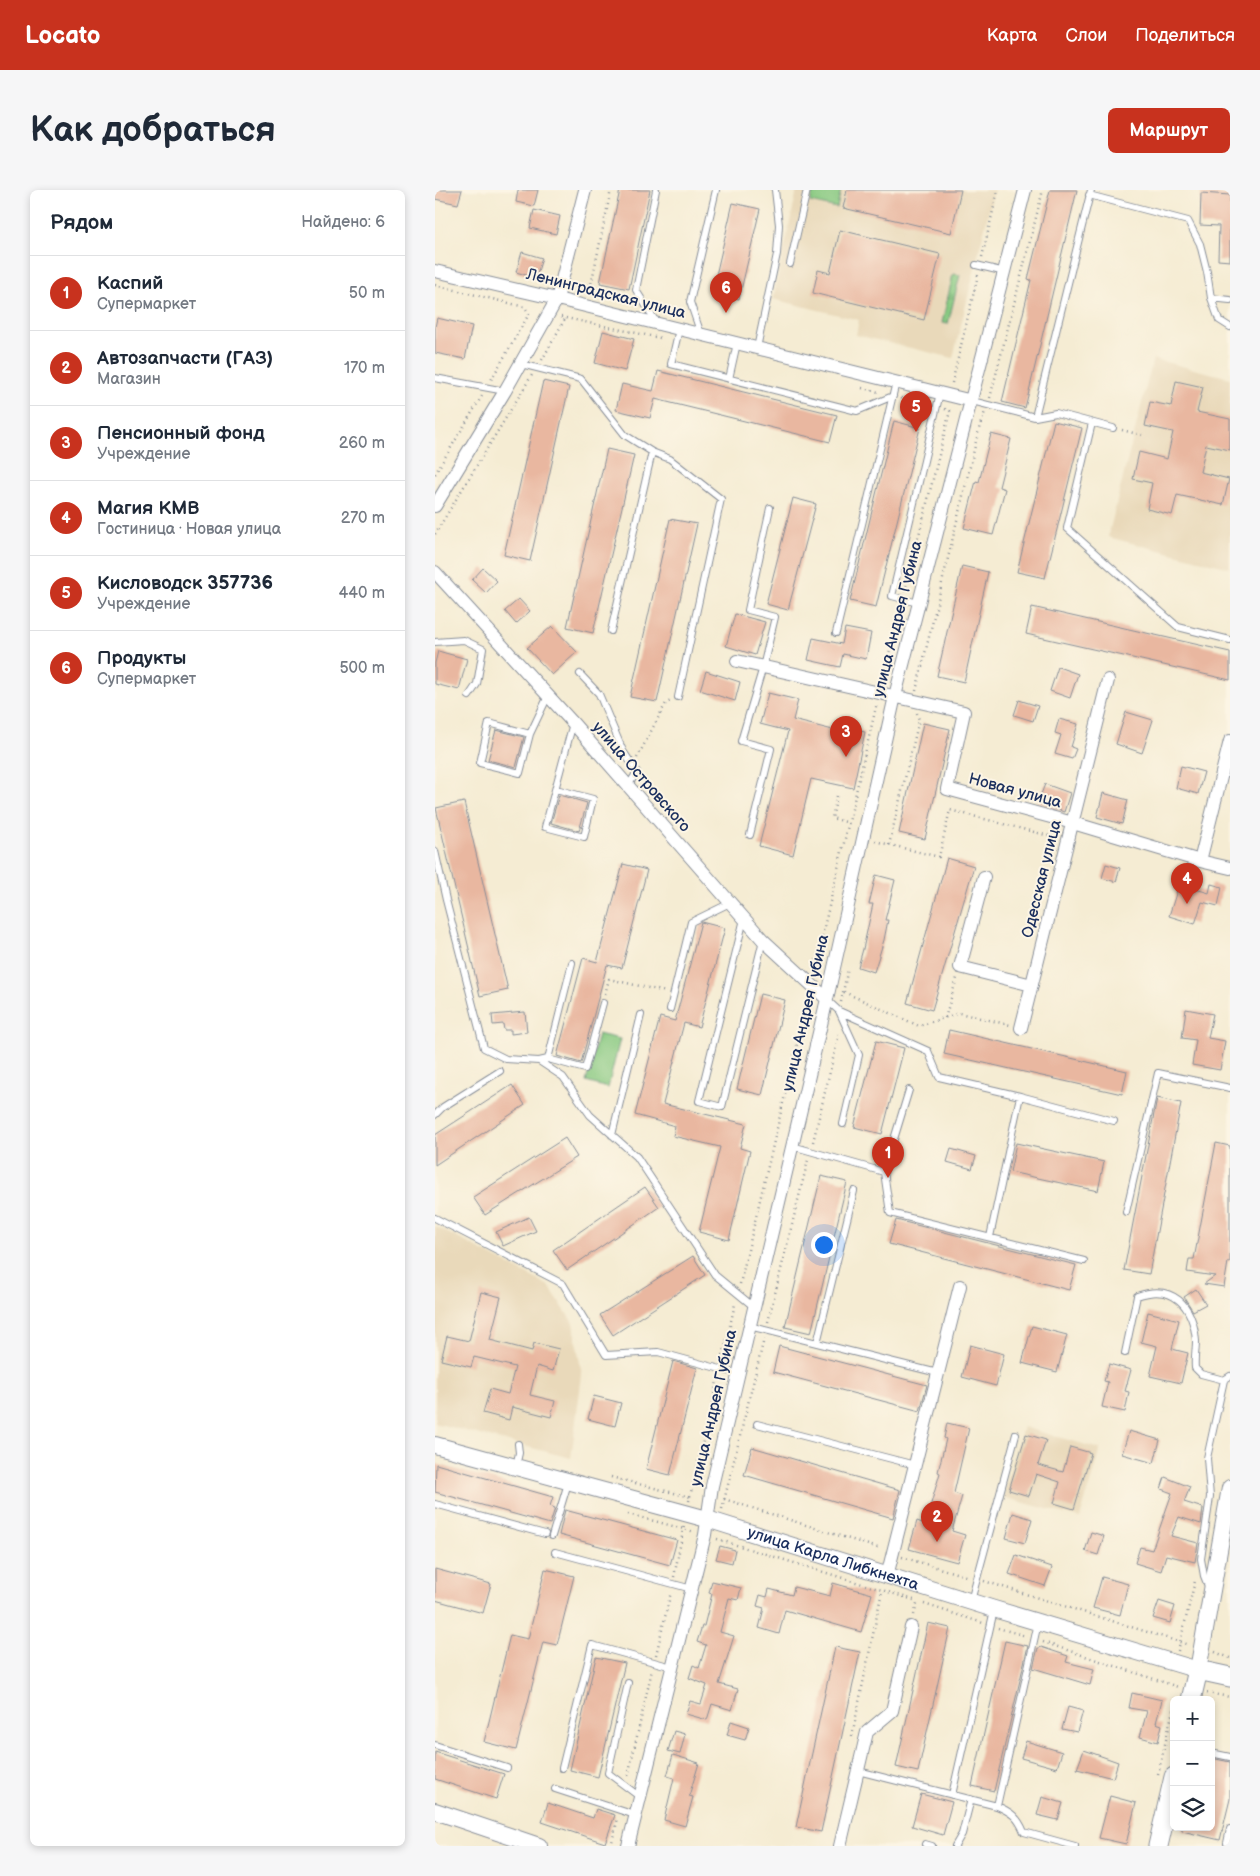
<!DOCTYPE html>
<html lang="ru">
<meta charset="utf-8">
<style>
body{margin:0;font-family:"Balsamiq Sans",sans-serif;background:#f6f6f7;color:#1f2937}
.controls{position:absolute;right:15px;bottom:15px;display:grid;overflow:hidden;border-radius:8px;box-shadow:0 2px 8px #0003}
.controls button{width:45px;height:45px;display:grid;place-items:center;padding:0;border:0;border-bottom:1px solid #e0e1e3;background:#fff;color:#1f2937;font:25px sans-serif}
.you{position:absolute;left:388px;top:1054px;width:18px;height:18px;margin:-12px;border:4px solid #fff;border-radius:50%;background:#1a73e8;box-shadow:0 0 0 8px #1a73e833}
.badge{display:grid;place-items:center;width:32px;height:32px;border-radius:50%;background:#c8321e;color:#fff;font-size:16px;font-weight:700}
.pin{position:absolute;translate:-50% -41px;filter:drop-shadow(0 1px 2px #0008)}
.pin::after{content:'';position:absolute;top:26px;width:18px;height:15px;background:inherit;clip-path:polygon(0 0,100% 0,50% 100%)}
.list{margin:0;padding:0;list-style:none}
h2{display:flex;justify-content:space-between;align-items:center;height:65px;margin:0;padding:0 20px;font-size:21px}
h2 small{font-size:16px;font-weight:400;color:#747a83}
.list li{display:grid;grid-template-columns:32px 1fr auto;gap:15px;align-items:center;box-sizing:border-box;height:75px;padding:0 20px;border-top:1px solid #e0e1e3}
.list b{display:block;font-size:19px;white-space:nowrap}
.list p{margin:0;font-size:16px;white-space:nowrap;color:#747a83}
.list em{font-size:16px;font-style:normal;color:#747a83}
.icon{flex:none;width:28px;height:28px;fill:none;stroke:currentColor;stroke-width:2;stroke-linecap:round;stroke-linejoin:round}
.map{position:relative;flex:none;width:795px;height:1656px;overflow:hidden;border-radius:8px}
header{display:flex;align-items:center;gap:30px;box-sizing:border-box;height:70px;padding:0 25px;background:#c8321e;color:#fff}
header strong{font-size:24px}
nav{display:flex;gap:28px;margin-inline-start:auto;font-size:18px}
.intro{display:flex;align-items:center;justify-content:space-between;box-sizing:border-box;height:120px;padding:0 30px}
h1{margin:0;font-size:35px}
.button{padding:12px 22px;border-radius:8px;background:#c8321e;color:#fff;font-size:18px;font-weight:700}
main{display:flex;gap:30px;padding:0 30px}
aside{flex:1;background:#fff;border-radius:8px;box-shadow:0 2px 8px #0003}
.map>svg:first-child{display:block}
</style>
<header>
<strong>Locato</strong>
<nav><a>Карта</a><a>Слои</a><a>Поделиться</a></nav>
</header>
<div class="intro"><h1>Как добраться</h1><a class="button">Маршрут</a></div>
<main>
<aside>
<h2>Рядом<small>Найдено: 6</small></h2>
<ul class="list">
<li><span class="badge">1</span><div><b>Каспий</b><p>Супермаркет</p></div><em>50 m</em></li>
<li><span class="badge">2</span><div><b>Автозапчасти (ГАЗ)</b><p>Магазин</p></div><em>170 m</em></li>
<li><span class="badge">3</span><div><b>Пенсионный фонд</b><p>Учреждение</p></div><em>260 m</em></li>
<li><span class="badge">4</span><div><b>Магия КМВ</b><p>Гостиница · Новая улица</p></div><em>270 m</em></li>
<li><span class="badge">5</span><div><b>Кисловодск 357736</b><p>Учреждение</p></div><em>440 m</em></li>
<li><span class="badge">6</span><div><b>Продукты</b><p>Супермаркет</p></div><em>500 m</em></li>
</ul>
</aside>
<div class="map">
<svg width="795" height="1656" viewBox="0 0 795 1656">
<defs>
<pattern id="grass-tufts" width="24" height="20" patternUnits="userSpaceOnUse" patternTransform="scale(1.25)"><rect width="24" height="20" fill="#88c981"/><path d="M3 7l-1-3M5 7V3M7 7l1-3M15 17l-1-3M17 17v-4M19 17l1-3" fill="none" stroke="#6ea46d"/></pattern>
</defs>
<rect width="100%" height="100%" fill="#fcf5e5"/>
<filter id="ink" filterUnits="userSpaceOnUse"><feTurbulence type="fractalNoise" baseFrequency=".02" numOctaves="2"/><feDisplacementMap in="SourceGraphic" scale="10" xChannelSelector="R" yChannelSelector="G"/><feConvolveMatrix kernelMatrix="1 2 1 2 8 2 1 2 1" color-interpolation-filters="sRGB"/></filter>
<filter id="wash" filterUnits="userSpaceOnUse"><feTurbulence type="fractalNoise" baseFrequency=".0096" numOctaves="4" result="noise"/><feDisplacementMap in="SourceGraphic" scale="20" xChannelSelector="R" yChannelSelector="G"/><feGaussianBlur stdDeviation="1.12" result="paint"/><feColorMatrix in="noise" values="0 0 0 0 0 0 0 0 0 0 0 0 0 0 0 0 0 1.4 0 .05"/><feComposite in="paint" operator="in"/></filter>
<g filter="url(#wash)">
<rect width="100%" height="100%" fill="#f5ecd3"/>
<path fill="#e9d9ba" d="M362,0H559L518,168L421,145L424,130L338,109Z
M718,169L795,188V378L673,347Z
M0,1036L114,1096L138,1133L147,1185L136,1268L0,1233Z
M588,1237L665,1259L645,1328L568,1307Z"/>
<path fill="url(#grass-tufts)" stroke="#527c70" d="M518,84L525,85L513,134L507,133Z"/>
<path fill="#88c981" stroke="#527c70" d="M378,0H406L402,18L375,12Z
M163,844L185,849L173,898L151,892Z"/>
<g id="blocks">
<path fill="#e9b7a0" d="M0,0H27L23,14L0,9Z
M83,0H103L99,16L81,12Z
M185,0H215L194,99L165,93Z
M412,0H526L516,43L408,18Z
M615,0H642L590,218L567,212L596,90L593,89Z
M766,3L795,5V71L783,70L784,36L765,35Z
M298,13L325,19L304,109L277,102Z
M99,20L125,26L121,44L95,38Z
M405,40L505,64L489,130L378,103L383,80L395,83Z
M87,62L107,68L101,88L81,82Z
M2,128L37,136L30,169L0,163V137Z
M168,141L199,149L190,181L160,173Z
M223,181L402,225L395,252L220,209L215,228L181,220L187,194L218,201Z
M108,191L134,197L95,371L69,365Z
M741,191L768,197L762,222L795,229V260L771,255L765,282L794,289L788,315L742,305L737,325L712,319L717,293L698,289L704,262L732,269L738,242L710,236L715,212L736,216Z
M459,231L485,238L441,417L415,411Z
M619,231L647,238L610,388L582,382Z
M556,244L576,249L564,297L570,299L558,345L529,338L541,291L544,292Z
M172,259L199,265L158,443L132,437Z
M358,308L381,314L353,420L331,414Z
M235,329L262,334L222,512L195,507Z
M527,376L553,382L529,492L502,486Z
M48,378L62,391L51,403L37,390Z
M84,409L95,421L81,434L70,421Z
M597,417L795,462V490L591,444Z
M300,424L330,432L320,465L291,456Z
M117,436L142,462L117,485L92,458Z
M410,438L436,443L431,469L408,464L405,477L373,470L378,448L407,454Z
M3,461L32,469L24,500L0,494V473Z
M623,477L643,484L635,508L615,501Z
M271,481L305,492L300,511L265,500Z
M333,503L363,510L358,530L402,541L403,536L430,542L418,598L376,589L358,665L324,656L353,541L325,534Z
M584,510L603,516L598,531L579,525Z
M691,522L718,530L707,563L681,554Z
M624,529L643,534L636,557L641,559L637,569L620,564L626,545L620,543Z
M488,533L515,539L490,649L464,643Z
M61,540L89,547L81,577L53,570Z
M746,576L769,582L763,604L741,598Z
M610,594L635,603L629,622L603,612Z
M668,603L693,610L687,634L662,627Z
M124,605L152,613L144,641L116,633Z
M29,612L73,800L45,806L1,618Z
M512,668L539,676L497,820L472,813Z
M188,674L212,680L187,778L172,775L146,873L122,866L148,768L162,772Z
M671,674L685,678L681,692L667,688Z
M441,685L460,690L450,730H453L449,750L439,782L423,777L428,759L438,714H434Z
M744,694L774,703L776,694L787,697L783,716L767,712L760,734L734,726Z
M266,732L290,738L264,837L249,833L228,914L311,934L305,958L315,961L294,1050L264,1042L285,957L238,946L240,936L200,925L225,827L240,831Z
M325,804L350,810L327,905L302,899Z
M751,819L778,824L773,848L790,851L785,880L757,875L761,850L747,848Z
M90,822L92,842L76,844V840H69L68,834L58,835L57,825Z
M514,840L692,881L687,904L509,864Z
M441,851L469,858L447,944L419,937Z
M77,895L90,915L0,975V945Z
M722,908L746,913L714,1084L689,1080Z
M130,948L142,967L50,1025L38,1007Z
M581,953L669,972L663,1001L575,982Z
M781,953L795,956V1072H793L789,1097L769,1094L780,1086L752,1082L754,1069H759Z
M516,959L541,966L537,979L512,972Z
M386,986L412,992L376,1143L350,1137Z
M210,997L224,1017L132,1080L118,1060Z
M94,1027L101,1041L68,1056L61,1042Z
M461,1030L641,1075L634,1100L454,1054Z
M258,1066L270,1085L178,1145L165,1125Z
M761,1099L771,1114L758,1121L749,1107Z
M46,1102L66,1107L55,1150L97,1161L99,1153L124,1159L118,1181L102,1176L95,1205L120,1211L116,1227L77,1217L74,1230L48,1223L55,1199L73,1204L80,1177L39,1167L36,1177L6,1170L12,1146L34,1151Z
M713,1122L744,1130L737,1159L753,1163L746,1193L715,1186L722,1156L706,1152Z
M597,1136L632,1145L622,1182L587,1173Z
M535,1155L569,1164L561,1196L527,1187Z
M344,1156L492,1195L485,1221L338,1182Z
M238,1171L262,1178L235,1285L211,1279Z
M674,1174L696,1180L690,1201L694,1202L690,1222L667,1217L673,1192L669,1191Z
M159,1206L186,1213L180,1236L153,1229Z
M512,1233L534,1238L519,1303L527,1306L517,1341L530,1345L522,1372L474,1359L482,1331L490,1334L505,1283L503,1282L511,1249L509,1248Z
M694,1241L725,1250L719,1273L687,1264Z
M591,1244L611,1250L603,1275L628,1282L635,1257L656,1263L639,1319L619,1313L625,1292L601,1284L594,1306L574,1300Z
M317,1257L465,1300L458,1328L309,1285Z
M1,1274L118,1307L115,1316L120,1318L115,1334L0,1302Z
M730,1287L755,1297L749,1312L768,1318L766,1334L744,1327L736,1346L763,1353L760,1372L731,1365L726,1381L700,1373L705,1357L717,1360L737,1303L726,1299Z
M130,1320L242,1350L235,1375L124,1345Z
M578,1323L597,1329L590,1353L571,1348Z
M656,1342L669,1346L663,1365L650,1361Z
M285,1356L300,1360L297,1373L281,1369Z
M581,1365L617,1377L610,1396L574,1384Z
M0,1379L56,1394L48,1423L0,1410Z
M110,1379L139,1386L122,1455L108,1452L81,1560L49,1552L75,1445L93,1449Z
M667,1387L693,1394L685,1425L658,1418Z
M277,1391L306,1398L303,1410L294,1408L285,1442L299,1446L284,1494L303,1499L297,1520L277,1514L272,1530L251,1524L255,1511L266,1514L272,1495L254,1488L258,1475L264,1478L271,1455L262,1452L267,1436H269L277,1404L274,1403Z
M398,1393L437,1404L426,1442L350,1420L344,1444L324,1438L329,1418L322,1416L325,1405L332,1407L334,1399L357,1405L359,1397L395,1406Z
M724,1411L740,1416L735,1433L718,1428Z
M493,1433L515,1438L483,1582L461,1577Z
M570,1451L593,1456L559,1601L537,1596Z
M400,1457L425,1462L386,1642L361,1637Z
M606,1457L633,1466L631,1472L659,1479L655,1495L598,1478L603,1458H605Z
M161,1467L190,1473L163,1587L135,1580Z
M697,1503L727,1510L721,1533L727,1535L723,1552L705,1547L712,1521L694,1518Z
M633,1517L648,1521L642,1542L627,1539Z
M296,1531L314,1537L310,1550L292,1545Z
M239,1541L250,1544L245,1564L233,1561Z
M591,1551L627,1562L622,1578L586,1568Z
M649,1560L683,1572L678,1588L642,1579Z
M0,1562L69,1584L61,1609L0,1589Z
M238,1565L264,1573L254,1606L258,1607L250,1636L229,1630L239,1588L232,1586Z
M776,1568L795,1572V1609L785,1650L747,1641V1637H776Z
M486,1604L517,1612L508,1645L477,1636Z
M675,1606L701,1613L691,1654L664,1648Z
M607,1607L628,1613L623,1630L602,1625Z
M113,1613L158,1628L161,1619L180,1625L170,1653L107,1632Z"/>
</g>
</g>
<g filter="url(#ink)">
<use href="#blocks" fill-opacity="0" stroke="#888e98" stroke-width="1"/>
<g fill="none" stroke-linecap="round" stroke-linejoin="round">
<g stroke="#888e98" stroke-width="8">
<path id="service" d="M654,5L753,31L765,54L772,82L776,108L784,130L795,137
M355,74L372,0
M541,75L570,82
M776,108L795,110
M221,132L201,100L221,0
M244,139L236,174L422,221L458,206
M266,144L255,112L281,0
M322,158L342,64L344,35L340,0
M86,174L146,189L190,245L217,262L235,269L286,309L243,507
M0,188L70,201
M294,189L302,153
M537,211L600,227L621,223L678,238
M600,227L656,0
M657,233L632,338L743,437L795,450
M483,413L457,406L505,203
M176,441L217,262
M401,443L461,192
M0,452L29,450L48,459L42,494L34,506
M145,484L164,504L188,561L202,582L193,596
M95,544L54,533L45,573L85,583L95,544L113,506
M121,599L158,609L149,647L110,637L138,533
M315,645L336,559L306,551L328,477L340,427L313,420L335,318
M0,661L11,710L49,858L71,869L104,871L128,887L155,925L202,967L280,1085L319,1117
M309,729L264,911L287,917L328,750
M392,810L404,821L493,861L504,887L585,906L555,1047
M235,819L256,732L295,713
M404,821L424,865L408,934
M113,869L150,879L168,813
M104,871L113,869L137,773
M474,900L449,982L455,1023L649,1071
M585,906L679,931
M0,925L8,917L65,881
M177,945L206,825
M357,956L449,982
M691,1022L723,883L795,898
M0,1028L128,1094L171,1165L223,1162L304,1184
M314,1136L382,1153L419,1001
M382,1153L503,1183
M690,1163L702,1106C738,1093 758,1115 761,1151C761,1160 759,1169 760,1178L766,1184L789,1190
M322,1234L480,1275
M81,1276L84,1263L83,1254
M0,1314L110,1344
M117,1346L133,1293
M120,1362L257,1399
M773,1396L769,1386L766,1369L775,1307L772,1268L789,1190L795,1186
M536,1411L581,1244
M603,1433L562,1616C576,1622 583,1627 589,1642L640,1656
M193,1493L173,1583L205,1607
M0,1555L72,1578
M776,1563L795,1567
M127,1578L157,1455L237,1477
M423,1581L562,1616
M120,1599L200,1625
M517,1605L559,1420
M792,1653L795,1639
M490,1654L497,1656
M520,1656L527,1644L536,1609"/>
</g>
<g stroke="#888e98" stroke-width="14">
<path id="minor" d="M0,81L122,109L537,211
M0,316L70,201L122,109L150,0
M0,382L138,533L328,750L392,809
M302,471L529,522L512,599L638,633L765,671L795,678
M765,671L795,551
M549,687L525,777L597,795
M586,838L673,490
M452,1386L525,1096
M193,1656L270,1345L277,1296L392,809L460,506L590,0
M405,1656L432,1542L457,1521L476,1437"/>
</g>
<g stroke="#888e98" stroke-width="18">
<g id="tertiary">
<path id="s1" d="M0,1255L272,1329L559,1419L763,1480L795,1298"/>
<path d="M0,1621L104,1656"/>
</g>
</g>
<g stroke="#888e98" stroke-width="21">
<path id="secondary" d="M756,1510L763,1480L795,1487
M723,1656L739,1587"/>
</g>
<path stroke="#888e98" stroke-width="2.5" stroke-dasharray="1 4" stroke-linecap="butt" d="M547,67L563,0
M0,95L90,117L94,124L56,190
M140,103L142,94L156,95L176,0
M126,127L225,148
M107,170L131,127
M517,193L543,85
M427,198L444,202
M466,208L494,215
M555,208L608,0
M687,240L707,245
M0,284L47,206
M0,344L97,185
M470,401L515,221L510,219
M447,491L466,416
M481,501L545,235L550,222
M202,568L231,513L236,511
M402,606L397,628L414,633
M440,651L504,667L515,620L622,648
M454,655L484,530L482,523
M379,780L442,513
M409,802L484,836L524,823L575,835
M170,804L174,789L231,802
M406,812L413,778
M510,828L522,788
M378,952L404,844
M305,1094L373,808
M333,1132L373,970
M287,1170L300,1114
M176,1287L255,1307
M289,1309L446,1359
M254,1311L283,1187
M287,1319L329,1149
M193,1324L260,1342
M282,1349L479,1410
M467,1367L534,1387
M239,1387L249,1336
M549,1391L754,1455
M489,1414L548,1433
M479,1425L483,1411
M563,1438L591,1446
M608,1452L743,1497
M743,1461L760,1391
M780,1462L795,1468
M221,1465L236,1402
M772,1503L795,1507
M417,1546L447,1401
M723,1584L739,1516
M193,1586L217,1480
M176,1656L183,1628"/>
<use href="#service" stroke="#fff" stroke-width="6"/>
<use href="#minor" stroke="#fff" stroke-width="12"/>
<use href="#tertiary" stroke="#fff" stroke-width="16"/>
<use href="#secondary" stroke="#fff" stroke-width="19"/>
</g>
</g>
<g text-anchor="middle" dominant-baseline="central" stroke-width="4" stroke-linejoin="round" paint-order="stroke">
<g font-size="16" fill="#1b2f5e" stroke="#fcf5e5">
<text transform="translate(171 104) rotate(14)">Ленинградская улица</text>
<text transform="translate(463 429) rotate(-76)">улица Андрея Губина</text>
<text transform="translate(206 587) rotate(49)">улица Островского</text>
<text transform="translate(580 601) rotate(15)">Новая улица</text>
<text transform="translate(607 689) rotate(-76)">Одесская улица</text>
<text transform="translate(371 823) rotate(-77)">улица Андрея Губина</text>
<text transform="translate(279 1218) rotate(-77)">улица Андрея Губина</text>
<text stroke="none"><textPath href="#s1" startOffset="414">улица Карла Либкнехта</textPath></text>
</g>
</g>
</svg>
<div class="controls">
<button>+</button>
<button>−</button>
<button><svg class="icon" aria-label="layers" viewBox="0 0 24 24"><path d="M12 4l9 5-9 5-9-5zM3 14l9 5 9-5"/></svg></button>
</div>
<div class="you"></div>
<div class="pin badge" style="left:453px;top:988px">1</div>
<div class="pin badge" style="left:502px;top:1352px">2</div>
<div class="pin badge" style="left:411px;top:567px">3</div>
<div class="pin badge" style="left:752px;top:714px">4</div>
<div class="pin badge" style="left:481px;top:242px">5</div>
<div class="pin badge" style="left:291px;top:123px">6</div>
</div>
</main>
